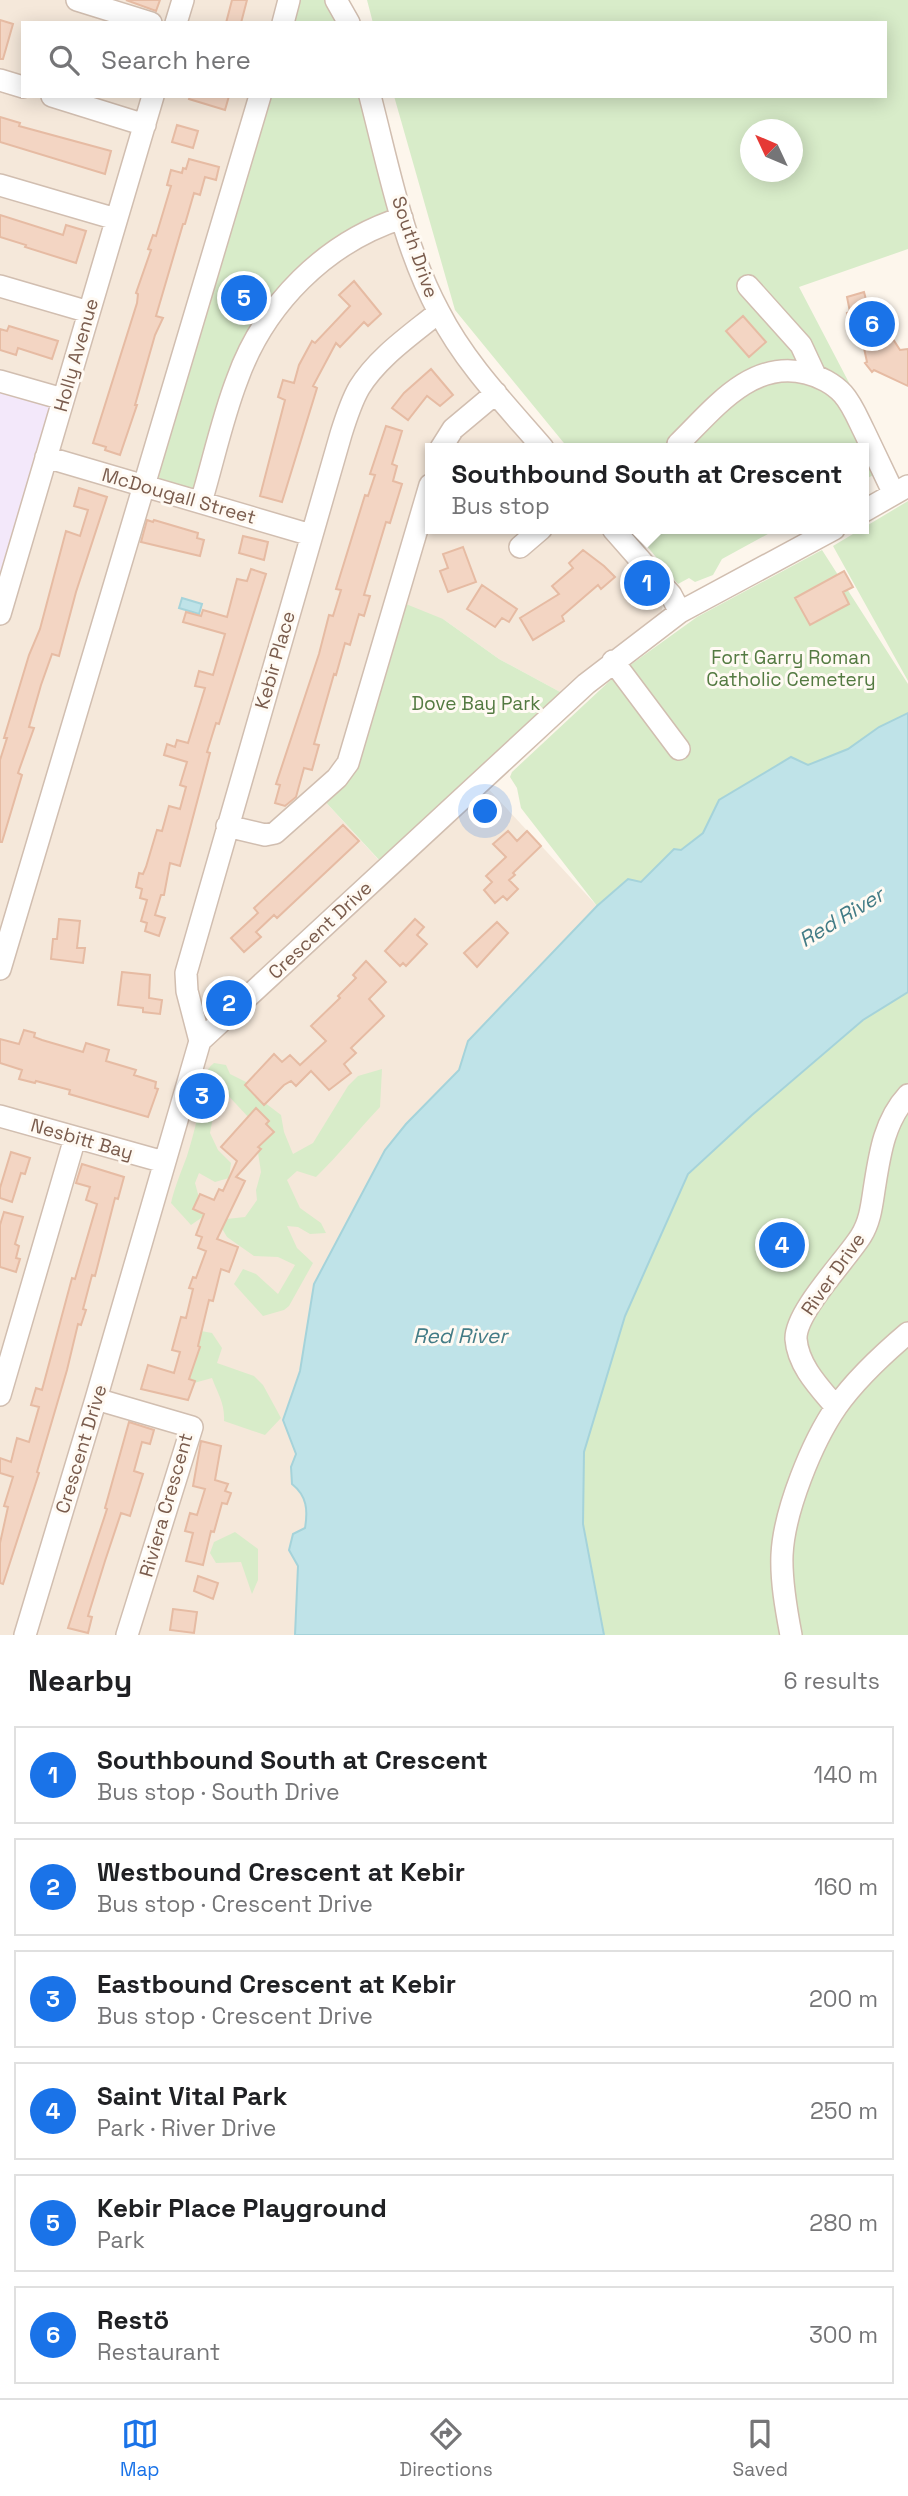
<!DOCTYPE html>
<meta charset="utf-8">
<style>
body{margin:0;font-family:"Space Grotesk",sans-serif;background:#f2f2f2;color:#202124}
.compass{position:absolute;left:740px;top:119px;width:63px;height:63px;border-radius:50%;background:#fff;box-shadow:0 4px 18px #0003;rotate:314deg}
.you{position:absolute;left:486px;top:812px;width:24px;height:24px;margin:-18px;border:5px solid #fff;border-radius:50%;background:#1a73e8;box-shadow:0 0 0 10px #1a73e833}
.badge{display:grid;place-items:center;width:46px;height:46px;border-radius:50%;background:#1a73e8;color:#fff;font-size:23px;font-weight:700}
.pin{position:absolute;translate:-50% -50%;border:4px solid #fff;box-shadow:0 2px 7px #0006}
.popup{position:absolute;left:425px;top:443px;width:444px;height:91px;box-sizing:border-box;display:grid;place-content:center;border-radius:0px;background:#fff;filter:drop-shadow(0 2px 5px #0005);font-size:23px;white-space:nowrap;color:#757577}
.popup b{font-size:26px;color:#202124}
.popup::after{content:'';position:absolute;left:50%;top:100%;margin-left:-14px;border:14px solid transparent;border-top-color:#fff}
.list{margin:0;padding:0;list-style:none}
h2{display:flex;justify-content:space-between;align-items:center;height:91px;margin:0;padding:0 28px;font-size:30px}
h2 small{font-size:23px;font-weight:400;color:#757577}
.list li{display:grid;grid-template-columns:46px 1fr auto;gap:21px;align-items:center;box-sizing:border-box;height:98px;margin:0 14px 14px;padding:0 14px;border:2px solid #e0e0e0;border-radius:0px}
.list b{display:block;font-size:26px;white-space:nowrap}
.list p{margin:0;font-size:23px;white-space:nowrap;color:#757577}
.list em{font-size:23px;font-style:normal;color:#757577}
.icon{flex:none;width:38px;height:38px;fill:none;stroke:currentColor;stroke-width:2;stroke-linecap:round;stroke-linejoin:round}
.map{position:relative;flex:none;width:908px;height:1635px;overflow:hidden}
.search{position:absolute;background:#fff;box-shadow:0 4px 18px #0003;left:21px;right:21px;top:21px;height:77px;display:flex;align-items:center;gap:18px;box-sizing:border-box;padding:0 24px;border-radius:0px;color:#757577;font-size:26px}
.sheet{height:763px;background:#fff}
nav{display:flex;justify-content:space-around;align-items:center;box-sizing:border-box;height:98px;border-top:2px solid #e0e0e0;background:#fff;font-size:19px;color:#757577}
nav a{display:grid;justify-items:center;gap:4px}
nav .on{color:#1a73e8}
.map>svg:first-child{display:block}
</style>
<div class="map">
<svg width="908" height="1635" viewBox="0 0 908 1635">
<rect width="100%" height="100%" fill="#fdf6ec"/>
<path fill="#f5e8da" d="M0,0H289L283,23H23V96H260L237,379L296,284L402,218L423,280L543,448H430V529H609L664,600L661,614L562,693L499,659L443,619L321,797L386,868L484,784L597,906L469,1041L459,1069L406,1124L314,1284L300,1371L283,1420L296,1454L291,1467L292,1484L302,1492L308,1511L305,1528L289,1550L298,1566L295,1635H0Z"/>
<path fill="#f3e8fa" d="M0,381L63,399L0,614Z"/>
<path fill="#d8ecc9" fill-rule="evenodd" d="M295,0H326L340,23H288Z
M367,0H908V249L799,287L892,465L864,480V448H568L455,310L394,96H885V23H373ZM750,130H792V172H750Z
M265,96H362L393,211L274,312L201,502L143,486Z
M908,501V681L833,546Z
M633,529H777L722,559L713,575L695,582L689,578L678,584Z
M822,550L908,684V713L879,727L848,749L808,765L791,757L719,800L703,833L681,850H674L640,882L628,880L597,906L521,808L517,788L510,777L512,772L615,676L697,617Z
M401,602L443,619L499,659L562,693L381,862L321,797L352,771Z
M908,992V1635H604L583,1524L584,1452L625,1316L688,1174L752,1115L863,1020Z
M214,1063L226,1065L230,1074L246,1082L256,1096L281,1115L284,1132L293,1154L313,1143L348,1086L358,1076L382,1069L380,1107C358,1130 339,1155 316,1177L297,1171L287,1180L300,1208L321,1223L326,1233L310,1234L298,1227L287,1226L297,1248L313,1263L289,1306L284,1310L263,1316L234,1284L243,1269L256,1274L278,1294L295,1265L278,1257L254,1256L227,1237L217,1220L245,1217L257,1200L256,1190L261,1172L255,1133L250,1119L223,1090L224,1103L212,1122L210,1133L218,1150L231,1163L229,1178L215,1182L199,1173L195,1183L204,1216L191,1225L171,1203C175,1186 181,1172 187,1156C193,1137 198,1117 201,1097C203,1085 204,1070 214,1063Z
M201,1331L212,1333L222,1348L217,1363L254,1376L263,1385L281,1418L265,1435L224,1421C225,1404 218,1394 212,1378L194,1383L179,1370Z
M235,1532L258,1549V1580L252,1594L241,1562L216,1563L210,1553L214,1542Z"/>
<path fill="#bfe3e8" stroke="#a5d3da" stroke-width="2" d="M182,598L202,604L199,614L179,608Z
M908,713V992L863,1020L752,1115L688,1174L625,1316L584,1452L583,1524L604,1635H295L298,1566L289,1550L293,1534L305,1528C308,1510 307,1496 292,1484L291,1467L296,1454L283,1420L300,1371L314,1284L385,1150L406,1124L459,1070L468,1041L597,906L628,879L641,882L674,849L681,850L703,833L719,800L791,757L808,765L848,749L879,727Z"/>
<path fill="#f3d5c3" stroke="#e6bba3" stroke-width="2" d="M126,0H160L156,11Z
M232,0H247L241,23H226Z
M0,20L13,24L3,59H0Z
M190,96H229L225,110L189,99Z
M0,117L20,123L19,126L111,151L105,174L0,142Z
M177,125L198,131L193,148L172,142Z
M189,159L219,167L216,180L205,177L200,195L194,193L185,224H183L156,316L163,318L155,335L135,405H137L120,455L105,450L106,447L93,443L137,303L138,294L136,293L151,250L148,249L153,235L156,236L171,186L167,185L171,170L182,173L183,168L186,169Z
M0,215L63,235L66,225L86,231L76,263L25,247L26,245L0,237Z
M354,281L381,314L368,326L364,322L340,347L336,343L313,386L317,388L282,502L260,496L285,400L278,397L283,380L294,383L299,365L312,341L315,343L350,306L339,295Z
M864,292L868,307L884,303L893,339L900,350L908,349V386L874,370L872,372L865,363L867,362L862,339L853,341L847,313L850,312L847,297Z
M743,316L766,342L749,357L726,331Z
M9,326L58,341L52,359L18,348L16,355L0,350V329L7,331Z
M431,369L453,395L440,406L427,396L408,420L392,408L404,393Z
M386,426L402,431L392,464L397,466L393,481L402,484L390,523L386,522L364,595L370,596L364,616L359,614L350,645L345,643L336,675L334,674L314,744L319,745L312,770L304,768L296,797L285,806L275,803L280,785L276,784L319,654L329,615L333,616L341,590L336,589L365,495L368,496L375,475L370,474Z
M79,488L107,497L76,592L59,656L52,654L41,685L29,727L34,728L18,773L22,775L2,842H0V760L7,738H4L29,655L40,629L66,531L80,536L88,510L74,506Z
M147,520L153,522L154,520L198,533L197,538L204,540L200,556L141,542Z
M243,536L268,542L264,560L239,553Z
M463,547L476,582L448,592L440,571L448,568L443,554Z
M583,550L604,566L615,577L601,589L598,585L562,616L564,621L533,640L520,618L559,594L552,586L573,568L569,563Z
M251,569L266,574L219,724L216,723L207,752L210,753L180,866L170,863L164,895H161L155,915L165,918L159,936L145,931L147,923L141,921L147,900L140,898L142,889L136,887L139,873L143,874L146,867L157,830L162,831L169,806L180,809L186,787L180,785L187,762L164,755L167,744L175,747L177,740L188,743L205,688L195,686L199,671L213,675L225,634L183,622L186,612L201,616L203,610L227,617L237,579L247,581Z
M844,571L853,587L843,592L849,604L810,625L795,598Z
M482,585L517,609L509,622L502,618L495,627L467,609Z
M343,825L359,841L277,918L274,915L256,932L261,937L244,952L231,938L258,913L254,908Z
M508,831L517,841L527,831L541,846L513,873L515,875L509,880L518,889L507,900L503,896L495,903L484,890L492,882L486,876L506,857L493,844Z
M59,919L80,921L77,948H85L83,963L51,959L53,939H57Z
M415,919L424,927L417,935L427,944L406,966L403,963L400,966L385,951Z
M497,922L508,933L477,967L464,953Z
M366,961L386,982L369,999L384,1016L351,1048L356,1053L344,1064L351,1073L329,1090L311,1071L296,1086L291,1081L284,1085L264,1105L245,1085L274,1054L282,1062L290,1055L300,1065L326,1041L311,1026L340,998L338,996L356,978L353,975Z
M122,972L150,975L149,998L162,1000L160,1014L143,1012V1008L118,1005Z
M24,1030L35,1033L34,1037L42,1040L83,1052L86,1043L109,1050L106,1061L136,1070L134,1075L156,1082L155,1088L158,1089L148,1117L69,1094L70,1090L36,1081L35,1083L19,1079L22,1070L0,1063V1039L19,1044Z
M256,1108L269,1121L266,1124L274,1132L258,1147L261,1149L236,1177L245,1181L217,1239L238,1247L229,1272L221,1269L213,1301L209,1300L198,1346L200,1347L189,1379L195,1381L188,1400L141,1389L148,1365L174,1373L180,1352L172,1350L181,1317L186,1318L193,1289L189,1288L193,1277L196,1278L206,1251L198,1248L202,1237L196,1235L204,1214L193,1209L200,1194L214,1200L219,1189L223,1191L237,1161L221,1147Z
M11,1152L30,1158L25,1174L21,1173L12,1202L0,1198V1188Z
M82,1164L124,1177L118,1199L115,1198L95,1276L92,1275L83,1309L86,1310L81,1325L78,1324L67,1370L37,1472L39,1473L3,1584L0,1583V1543L8,1507L4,1506L13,1477L0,1473V1458L11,1462L17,1438L29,1442L39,1407L31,1405L36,1388L42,1390L72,1278L75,1279L97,1204L86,1200L90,1187L76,1183Z
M4,1212L23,1217L15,1244L19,1246L16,1258L20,1259L16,1272L0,1267V1225Z
M129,1422L154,1430L150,1444L142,1442L134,1471L143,1474L130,1516L121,1513L105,1561L88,1616L92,1617L88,1633L68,1628L107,1509L105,1508Z
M201,1441L221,1446L215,1480L228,1484L225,1491L231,1493L227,1504L222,1503L214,1532L211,1531L203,1565L186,1561L193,1533L185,1531L190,1513L197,1515L205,1489L193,1486Z
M198,1576L218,1583L213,1599L194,1591Z
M173,1609L197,1612L194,1633L170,1630Z"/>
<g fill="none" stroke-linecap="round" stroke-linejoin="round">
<g stroke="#d1beb0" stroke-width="24">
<path id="minor" d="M77,0L151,23
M336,0L349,23
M176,23L183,0
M283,23L289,0
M0,80L23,87
M52,96L145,125
M370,96C389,169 403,245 439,312C465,363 506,405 543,448
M0,185L116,219
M0,286L89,312
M748,286L801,345L815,375
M0,381L63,399
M678,444C713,410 751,359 806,373C819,376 834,384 843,394C852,404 858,419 864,431C874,452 884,473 894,494
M441,448L453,429L496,393
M46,457L311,535
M201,502C213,462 222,419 237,380C264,304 326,242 402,218
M864,511L908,486
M613,529L671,595L680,612
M520,547L541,529
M0,614L153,96
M613,661L679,749
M227,826L265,835L275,833L337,778L348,763L430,485
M0,969L260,96
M200,1041L187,991L186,973L341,434C346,418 351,402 359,388C378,357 411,335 439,312
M0,1116L164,1162
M0,1395L75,1138
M96,1399L192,1427L127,1635
M836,1407C820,1388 798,1366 796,1339C795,1312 846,1260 861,1236C871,1220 872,1202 875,1184C880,1152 885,1120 908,1095
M25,1635L96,1399L200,1041L586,684L680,612L834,529
M791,1635C786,1609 781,1581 782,1555C784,1511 812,1442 837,1406C857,1378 882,1355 908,1333"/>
</g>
<use href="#minor" stroke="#fff" stroke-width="21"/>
</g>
<g text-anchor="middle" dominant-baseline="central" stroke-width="6" stroke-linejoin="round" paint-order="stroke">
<g font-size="19" fill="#7a5c4d" stroke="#fffaf3">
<text transform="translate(415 247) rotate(71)">South Drive</text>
<text transform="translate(76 355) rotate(-74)">Holly Avenue</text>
<text transform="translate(179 496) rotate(16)">McDougall Street</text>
<text transform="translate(275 660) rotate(-74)">Kebir Place</text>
<text transform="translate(320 930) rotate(-43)">Crescent Drive</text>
<text transform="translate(82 1139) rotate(16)">Nesbitt Bay</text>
<text transform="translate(833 1274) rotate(-55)">River Drive</text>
<text transform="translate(81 1449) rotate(-73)">Crescent Drive</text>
<text transform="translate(166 1505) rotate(-74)">Riviera Crescent</text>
</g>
<g font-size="19" fill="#537a41" stroke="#fffaf3">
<text x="791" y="657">Fort Garry Roman<tspan x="791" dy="22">Catholic Cemetery</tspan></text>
<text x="476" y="703">Dove Bay Park</text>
</g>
<g font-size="21" font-style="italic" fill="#437c86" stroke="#fffaf3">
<text transform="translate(841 917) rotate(-31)">Red River</text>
<text x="460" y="1335">Red River</text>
</g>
</g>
</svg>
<svg class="compass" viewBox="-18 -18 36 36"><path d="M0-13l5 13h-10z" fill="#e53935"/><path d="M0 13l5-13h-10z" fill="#757577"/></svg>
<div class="you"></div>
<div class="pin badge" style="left:647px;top:583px">1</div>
<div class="popup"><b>Southbound South at Crescent</b>Bus stop</div>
<div class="pin badge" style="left:229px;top:1003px">2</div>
<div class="pin badge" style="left:202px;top:1096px">3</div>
<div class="pin badge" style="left:782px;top:1245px">4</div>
<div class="pin badge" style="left:244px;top:298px">5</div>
<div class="pin badge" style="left:872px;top:324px">6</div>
<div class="search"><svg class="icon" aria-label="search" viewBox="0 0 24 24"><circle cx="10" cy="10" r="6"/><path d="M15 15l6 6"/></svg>Search here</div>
</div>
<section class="sheet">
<h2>Nearby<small>6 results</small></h2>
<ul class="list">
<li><span class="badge">1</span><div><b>Southbound South at Crescent</b><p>Bus stop · South Drive</p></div><em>140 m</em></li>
<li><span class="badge">2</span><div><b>Westbound Crescent at Kebir</b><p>Bus stop · Crescent Drive</p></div><em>160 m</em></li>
<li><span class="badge">3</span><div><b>Eastbound Crescent at Kebir</b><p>Bus stop · Crescent Drive</p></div><em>200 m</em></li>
<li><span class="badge">4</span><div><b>Saint Vital Park</b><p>Park · River Drive</p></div><em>250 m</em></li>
<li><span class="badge">5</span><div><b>Kebir Place Playground</b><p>Park</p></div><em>280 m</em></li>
<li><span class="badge">6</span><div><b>Restö</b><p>Restaurant</p></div><em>300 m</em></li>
</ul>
</section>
<nav>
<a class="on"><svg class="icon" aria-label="map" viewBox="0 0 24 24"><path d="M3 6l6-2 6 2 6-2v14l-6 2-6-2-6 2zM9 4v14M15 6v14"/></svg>Map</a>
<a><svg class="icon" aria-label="directions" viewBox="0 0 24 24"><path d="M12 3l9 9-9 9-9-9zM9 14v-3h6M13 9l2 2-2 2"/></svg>Directions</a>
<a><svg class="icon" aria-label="saved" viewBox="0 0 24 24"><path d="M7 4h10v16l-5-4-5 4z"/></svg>Saved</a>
</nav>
